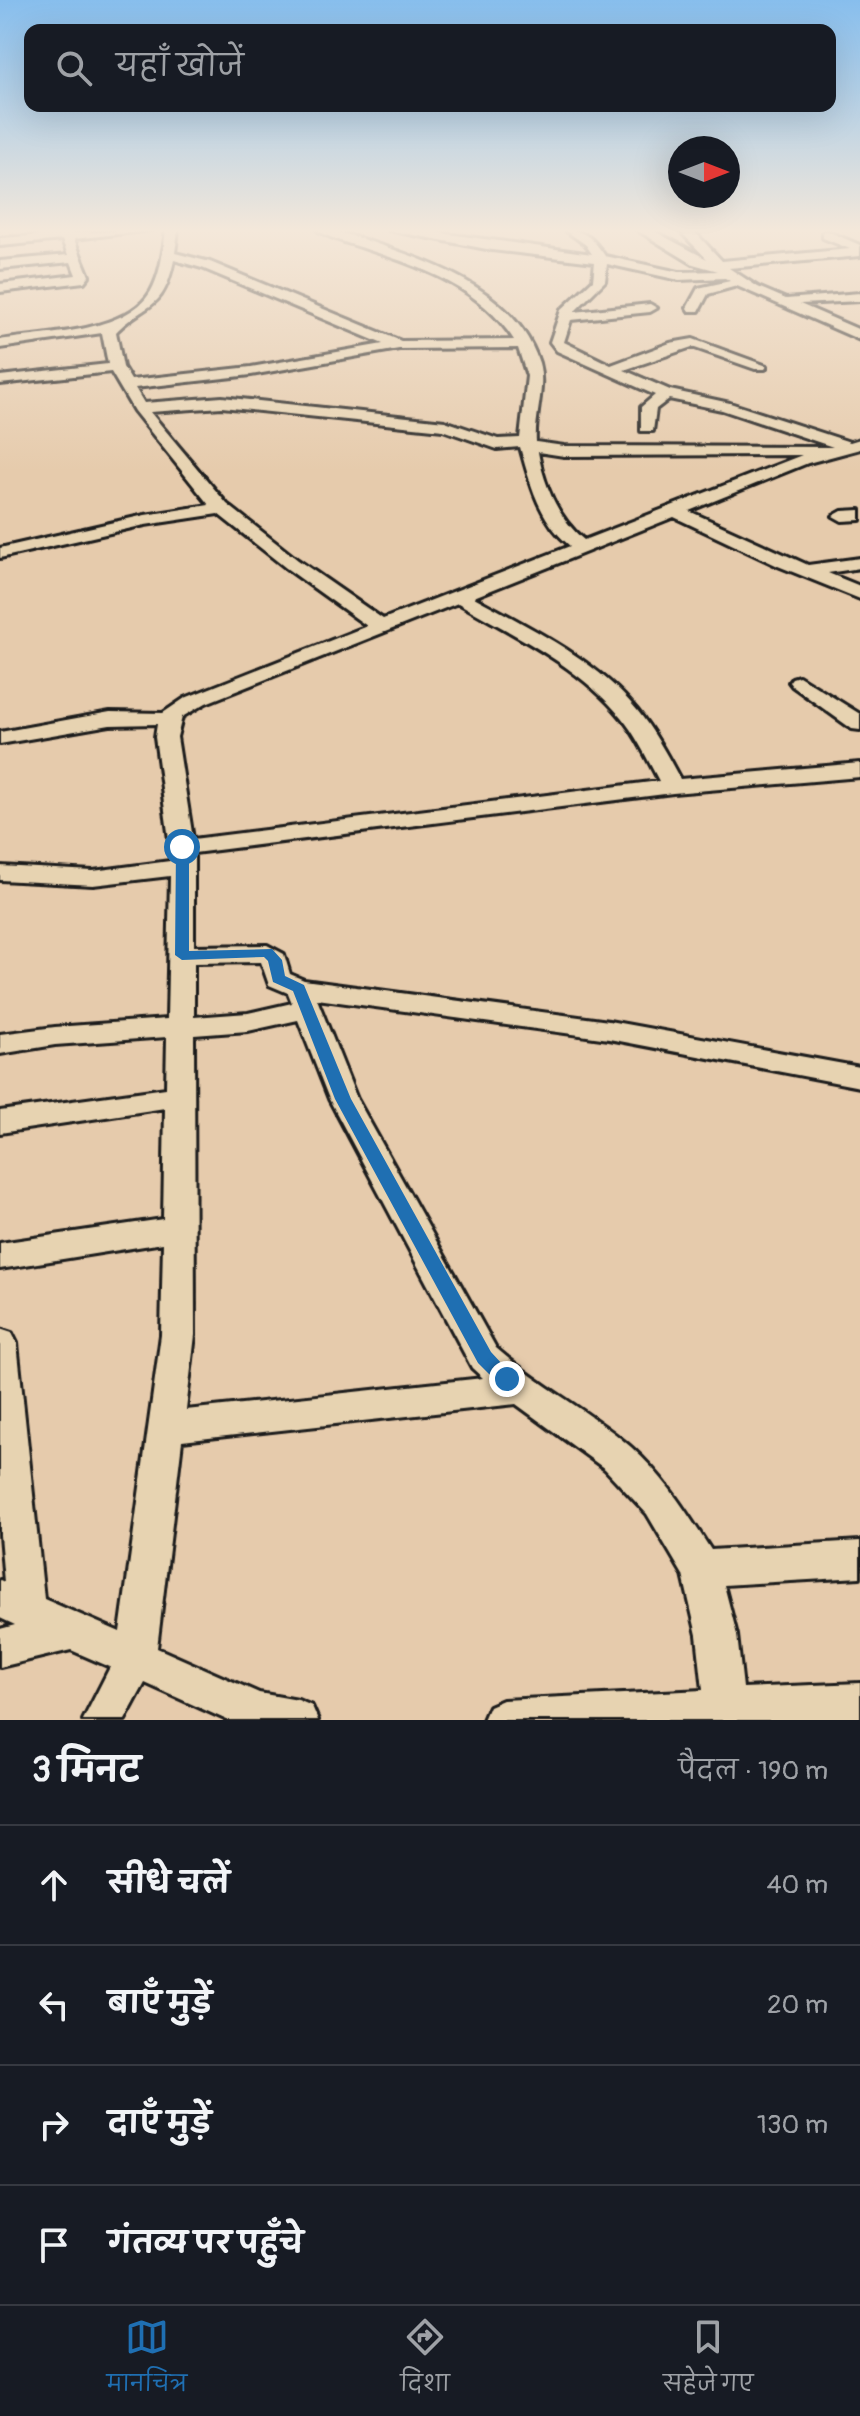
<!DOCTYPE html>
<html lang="hi">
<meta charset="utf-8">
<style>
body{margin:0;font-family:Pangolin,"Playpen Sans Deva",sans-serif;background:#242831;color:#f1f3f6}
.compass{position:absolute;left:668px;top:136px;width:72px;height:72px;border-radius:50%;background:#171b24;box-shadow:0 8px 32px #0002;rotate:90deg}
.stop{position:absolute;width:24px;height:24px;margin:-18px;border:6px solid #1f6fb2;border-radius:50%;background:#fff}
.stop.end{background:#1f6fb2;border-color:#fff;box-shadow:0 2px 8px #0008}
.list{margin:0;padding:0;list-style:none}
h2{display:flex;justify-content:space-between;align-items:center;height:104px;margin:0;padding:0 32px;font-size:34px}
h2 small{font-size:26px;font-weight:400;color:#9ea1a6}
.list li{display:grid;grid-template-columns:52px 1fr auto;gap:24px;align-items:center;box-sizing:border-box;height:120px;padding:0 32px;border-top:2px solid #363941}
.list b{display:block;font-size:30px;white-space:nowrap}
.list em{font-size:26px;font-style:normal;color:#9ea1a6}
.icon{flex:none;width:44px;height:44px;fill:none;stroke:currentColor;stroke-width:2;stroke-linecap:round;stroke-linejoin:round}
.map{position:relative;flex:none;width:860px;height:1720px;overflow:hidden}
.search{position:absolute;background:#171b24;box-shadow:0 8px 32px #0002;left:24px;right:24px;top:24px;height:88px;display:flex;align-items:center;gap:20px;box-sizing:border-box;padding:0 28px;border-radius:16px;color:#9ea1a6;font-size:30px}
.sheet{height:584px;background:#171b24}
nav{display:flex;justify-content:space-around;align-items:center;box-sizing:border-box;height:112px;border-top:2px solid #363941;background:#171b24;font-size:22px;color:#9ea1a6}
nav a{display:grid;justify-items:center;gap:4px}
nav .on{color:#1f6fb2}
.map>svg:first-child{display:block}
</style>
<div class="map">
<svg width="860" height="1720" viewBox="0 0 860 1720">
<rect width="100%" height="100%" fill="#e6cbac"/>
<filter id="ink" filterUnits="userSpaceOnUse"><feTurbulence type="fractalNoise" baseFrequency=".0125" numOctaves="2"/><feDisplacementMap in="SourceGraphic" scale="16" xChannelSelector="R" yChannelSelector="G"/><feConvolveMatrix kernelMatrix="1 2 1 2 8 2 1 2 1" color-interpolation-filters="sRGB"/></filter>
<g filter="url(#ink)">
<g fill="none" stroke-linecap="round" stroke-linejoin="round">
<g stroke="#1c1c1c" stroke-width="6">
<path id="minor" d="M58,230L71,233L152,230L74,239L89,276L84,282L0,292V284L76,275L71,262L0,269V261L68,255L62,240L0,246V238L60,234Z
M166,230H178L175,253L210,262L401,341L514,340C481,289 425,268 369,250C353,244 332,240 317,230C341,230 361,239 383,246C443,266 518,296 539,363C546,388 534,416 536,442L564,446L833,447L722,410L669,399L656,409L653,431H641V407L655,395L557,351L550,342L561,310L593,280L595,262L492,250L388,230H419L592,254L586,245L565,230C586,230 594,240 605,256L679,272L718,271L693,264L637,230H652L707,259L679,230H693L722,261L850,249L823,238V232L827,231L860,245V256L729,268L758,287L786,299L860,293V301L800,304L860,330V340L737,286L708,294L699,311H689L687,308L698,288L730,281L725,278L679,280L607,264L605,281L574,312L650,304L657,308L650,312L571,320L564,342L611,365L670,343L693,339L767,366L765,369H755L692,347L624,370L670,390L730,403L850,442L860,439V449L808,463L689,511L808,565L860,558V568L828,573L860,586V599L778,566L674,517L474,597C530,628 596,659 637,710C654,731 667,755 680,779L860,763V777L673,793L194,853V946L267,945L284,954L290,974L304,980L609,1021L860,1067V1087L609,1039L317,999L357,1099L496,1348C538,1385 589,1411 631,1447C665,1477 687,1513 711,1550L860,1541V1577L724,1585L737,1635L743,1688L860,1683V1720H483L489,1706L503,1700L703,1690L697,1635L683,1575L647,1514L605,1469L516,1404L182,1441L157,1648L259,1693L298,1700L312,1706L318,1720H227L145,1683L125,1720H83L110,1667L71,1650L0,1667V1629L15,1625L0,1618V1580L4,1582L0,1535V1329L12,1333L17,1343L44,1599L120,1632L161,1335L163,1243L0,1269V1243L163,1219L165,1108L0,1133V1111L166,1088L167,1037L55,1045L0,1054V1034L55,1027L167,1019L170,876L93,885L0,880V866L93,871L170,861V847L155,737L157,724L110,725L0,744V732L110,712L163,713L185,698L367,626L286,568L218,514L145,525L0,558V548L145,515L209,505L134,411L111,372L0,384V376L108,364L102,333L0,348V340C43,333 127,333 151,291C161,273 163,251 166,230ZM174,260L202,268L383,344L251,367L131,380L123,367L116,332C147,301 163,313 174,260ZM518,348L527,376L520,438L498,439L445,421L222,397L144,403L135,388L251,375L399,349ZM222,407L443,430L497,449L520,447C530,483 539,520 570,546L383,619L298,560L227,504L150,412ZM538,452L564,456L802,455L584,540C558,518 544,485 538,452ZM458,603C514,635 579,666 621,717C637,736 647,759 659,781L193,839L177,737L182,717L206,703ZM261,962L269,985L288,993L292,1003L248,1013L194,1017V963ZM298,1020L329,1099L472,1368L483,1378L186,1410L195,1335L194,1035L248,1031Z
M860,510V520L842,521L833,516L842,511Z
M799,676L860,714V730L852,729L792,686L789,682L792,678Z"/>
</g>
<use href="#minor" fill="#e7d3b1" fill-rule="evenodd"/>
</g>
</g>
<linearGradient id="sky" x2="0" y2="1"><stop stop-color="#87beed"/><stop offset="0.49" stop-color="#f4e8da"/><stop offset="1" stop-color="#f4e8da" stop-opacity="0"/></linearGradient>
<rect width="860" height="471" fill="url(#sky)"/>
<path fill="#1f6fb2" d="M182,843L189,847V951L272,949L282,960L285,976L304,985L351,1099L491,1352L516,1379L513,1385H500L478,1363L335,1099L293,991L273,982L268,961L264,957L182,960L175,955L176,847Z"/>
</svg>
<svg class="compass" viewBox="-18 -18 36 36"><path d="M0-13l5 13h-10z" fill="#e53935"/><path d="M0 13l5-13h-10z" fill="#9ea1a6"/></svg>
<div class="stop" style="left:182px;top:847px"></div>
<div class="stop end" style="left:507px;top:1379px"></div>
<div class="search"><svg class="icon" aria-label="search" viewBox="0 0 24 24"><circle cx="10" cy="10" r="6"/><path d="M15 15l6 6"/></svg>यहाँ खोजें</div>
</div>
<section class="sheet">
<h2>3 मिनट<small>पैदल · 190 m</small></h2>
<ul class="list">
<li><svg class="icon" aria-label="ahead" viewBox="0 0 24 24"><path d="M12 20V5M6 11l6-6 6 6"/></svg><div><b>सीधे चलें</b></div><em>40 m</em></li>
<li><svg class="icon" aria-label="left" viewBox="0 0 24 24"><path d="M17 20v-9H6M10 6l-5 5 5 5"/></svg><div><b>बाएँ मुड़ें</b></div><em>20 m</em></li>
<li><svg class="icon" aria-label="right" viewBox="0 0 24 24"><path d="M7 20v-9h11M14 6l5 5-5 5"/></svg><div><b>दाएँ मुड़ें</b></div><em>130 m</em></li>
<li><svg class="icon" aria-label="arrive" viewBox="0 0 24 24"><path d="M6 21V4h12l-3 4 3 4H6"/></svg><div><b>गंतव्य पर पहुँचे</b></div></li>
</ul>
</section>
<nav>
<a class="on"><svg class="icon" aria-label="map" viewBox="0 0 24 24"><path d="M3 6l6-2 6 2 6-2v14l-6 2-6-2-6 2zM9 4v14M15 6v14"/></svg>मानचित्र</a>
<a><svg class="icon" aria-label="directions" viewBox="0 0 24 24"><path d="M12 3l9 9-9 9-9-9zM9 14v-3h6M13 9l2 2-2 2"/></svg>दिशा</a>
<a><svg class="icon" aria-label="saved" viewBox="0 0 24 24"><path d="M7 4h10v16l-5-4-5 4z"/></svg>सहेजे गए</a>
</nav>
